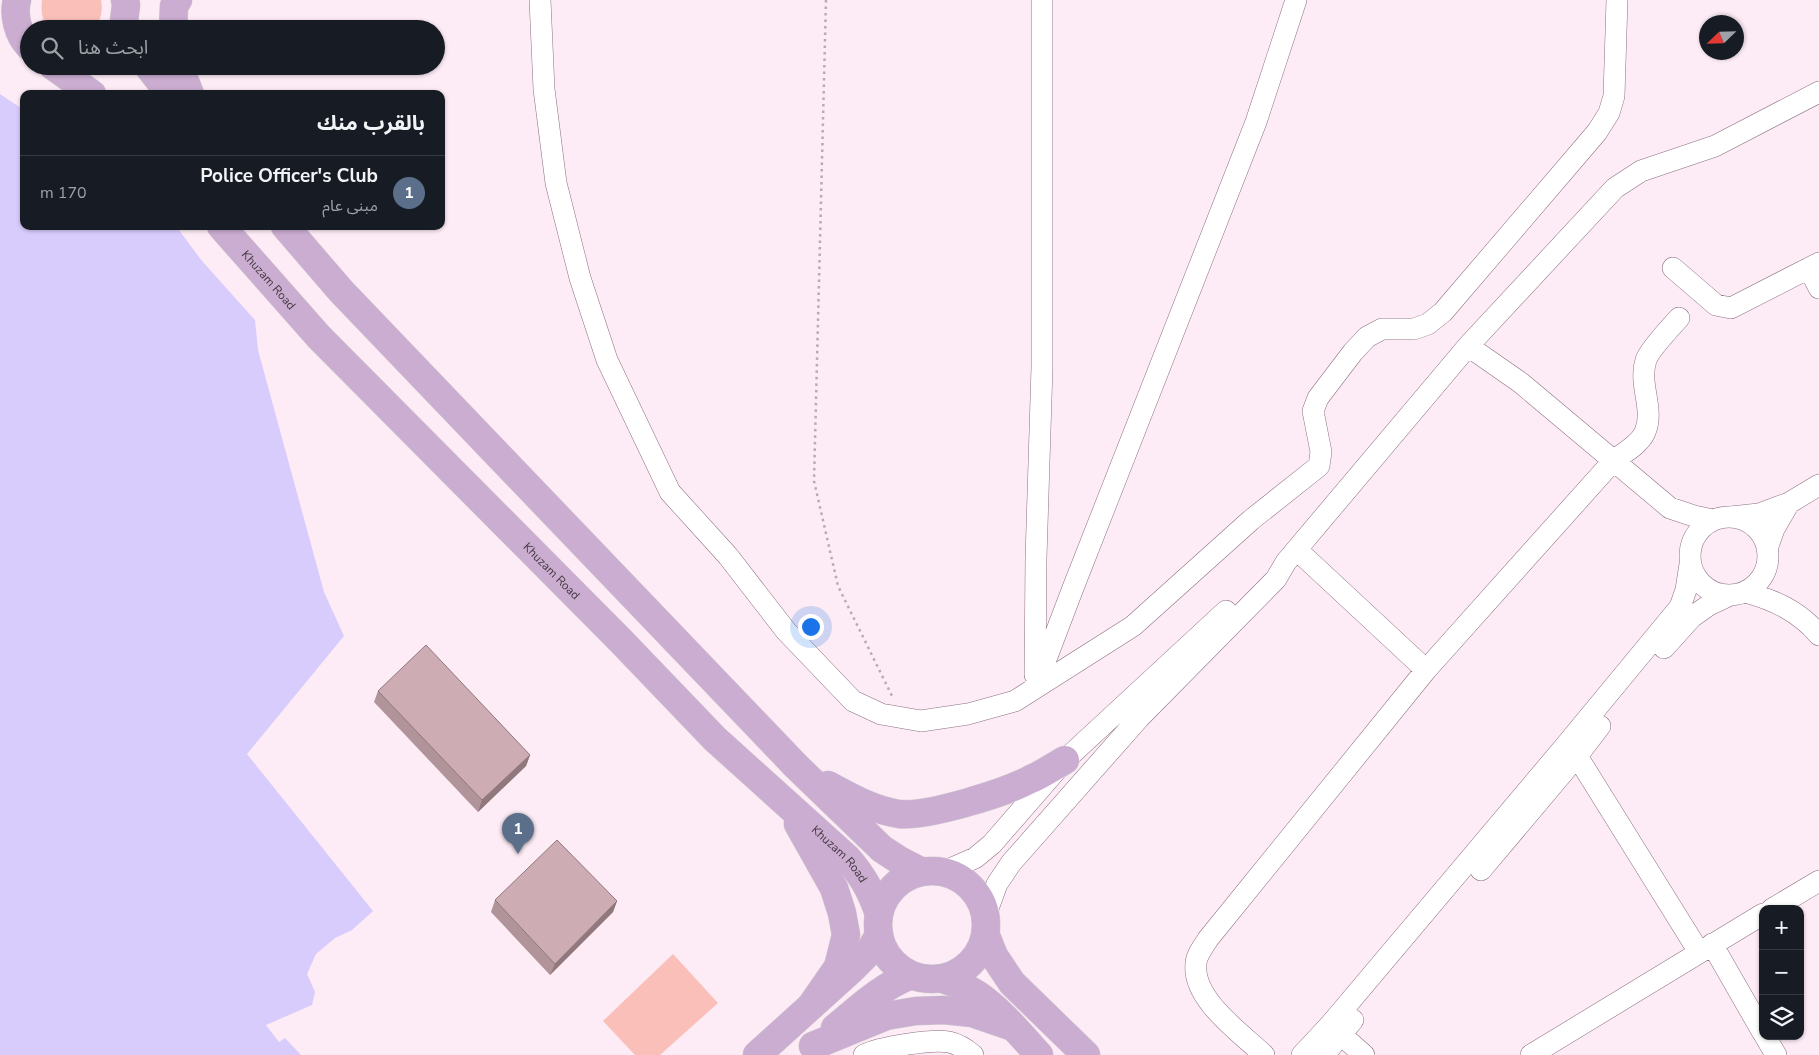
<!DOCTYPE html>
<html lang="ar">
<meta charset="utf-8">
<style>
body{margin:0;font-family:"Nunito Sans","Noto Sans Arabic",sans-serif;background:#20242c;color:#f1f3f6;direction:rtl}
.controls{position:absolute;right:15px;bottom:15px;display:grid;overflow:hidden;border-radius:10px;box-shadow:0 1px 4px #0004}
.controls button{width:45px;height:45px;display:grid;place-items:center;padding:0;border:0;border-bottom:1px solid #363941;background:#171b24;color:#f1f3f6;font:25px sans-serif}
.compass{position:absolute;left:1699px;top:15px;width:45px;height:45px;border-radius:50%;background:#171b24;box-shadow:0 1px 4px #0004;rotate:247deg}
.you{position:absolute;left:810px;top:626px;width:18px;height:18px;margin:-12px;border:4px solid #fff;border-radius:50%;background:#1a73e8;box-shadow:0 0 0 8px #1a73e833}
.badge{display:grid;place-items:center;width:32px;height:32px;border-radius:50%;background:#0b8043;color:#fff;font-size:16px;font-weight:700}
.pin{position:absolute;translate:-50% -41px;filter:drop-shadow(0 1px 2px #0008)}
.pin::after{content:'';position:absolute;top:26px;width:18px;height:15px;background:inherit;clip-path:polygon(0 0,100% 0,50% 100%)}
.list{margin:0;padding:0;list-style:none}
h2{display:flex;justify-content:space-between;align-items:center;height:65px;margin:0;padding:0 20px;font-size:21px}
h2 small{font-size:16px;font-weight:400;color:#9ea1a6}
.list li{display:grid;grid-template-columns:32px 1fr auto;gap:15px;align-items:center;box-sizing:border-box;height:75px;padding:0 20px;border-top:1px solid #363941}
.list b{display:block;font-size:19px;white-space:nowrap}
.list p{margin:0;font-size:16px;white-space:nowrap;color:#9ea1a6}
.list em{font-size:16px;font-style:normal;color:#9ea1a6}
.icon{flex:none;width:28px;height:28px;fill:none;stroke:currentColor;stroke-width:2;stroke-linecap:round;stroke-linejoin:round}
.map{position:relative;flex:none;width:1819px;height:1055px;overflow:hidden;direction:ltr}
.search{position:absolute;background:#171b24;box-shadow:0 1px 4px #0004;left:20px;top:20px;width:425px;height:55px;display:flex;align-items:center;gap:12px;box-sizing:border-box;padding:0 18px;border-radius:28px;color:#9ea1a6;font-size:19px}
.panel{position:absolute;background:#171b24;box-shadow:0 1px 4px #0004;left:20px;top:90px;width:425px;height:140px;border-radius:10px;direction:rtl}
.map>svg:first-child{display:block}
</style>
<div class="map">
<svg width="1819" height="1055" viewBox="0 0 1819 1055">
<rect width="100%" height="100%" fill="#fdebf5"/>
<path fill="#f9bfb8" d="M42,0H101C103,11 101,19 95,29H50C41,19 41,12 42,0Z
M673,954L718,1003L660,1055H635L603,1021Z"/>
<path fill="#d8ccfd" d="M0,94L24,110V226H176L202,261L255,320L258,350L324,592L344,636L247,754L373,911L352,930L335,938L316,954L307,974L315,992L312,1005L266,1025L279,1042L285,1038L301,1055H0Z"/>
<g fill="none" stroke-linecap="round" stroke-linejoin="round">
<g stroke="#8b7180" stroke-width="22">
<path id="minor" d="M540,0L544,89L556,183L580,278L607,360L670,492L728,556L786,631L853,701L881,714L921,721L968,714L1015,701L1133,626L1251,520L1319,466L1321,452L1313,411L1318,398L1353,352L1367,337L1382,329H1414L1428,324L1443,312L1597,132L1609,113L1614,96L1617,0
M1673,268L1716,305L1731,308L1819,263
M1809,268L1819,288
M1468,346L1521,383L1670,508L1694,516L1713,520
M1731,517L1759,514L1789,503L1819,485
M1690 556a39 39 0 1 1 78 0a39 39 0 1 1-78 0Z
M1767,549L1774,529L1789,503
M1297,550L1426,670L1614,460C1624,453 1640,444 1645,432C1655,409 1638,385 1646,360C1649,350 1671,327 1679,318
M1745,592C1774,600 1799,611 1819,635
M1664,648L1692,617L1709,605L1728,596
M1035,675L1036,558L1042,367V0
M1035,688L1073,588L1256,122L1296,0
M1568,747L1577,756L1699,952
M1481,870L1577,756L1600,726
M943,872L975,858L992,844L1065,760L1226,611
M1772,909L1819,881
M986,914L997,884L1011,863L1139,718L1276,579L1286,562L1468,346L1615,188L1641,171L1715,146L1819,92
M1712,944L1763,1033
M1330,1025L1364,1055
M1765,1036L1776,1055
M864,1055C880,1047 932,1039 949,1042C958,1044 966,1049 973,1055
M1264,1055C1241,1033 1192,999 1196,964C1196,955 1204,946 1208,939L1426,670
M1302,1055L1330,1025L1566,745L1680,607L1686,590L1690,564
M1324,1055L1353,1020
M1531,1055L1763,914"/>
</g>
<g stroke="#d2cfd1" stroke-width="29">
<g id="major">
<path d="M17,0C13,15 18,35 29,46"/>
<path d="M123,29L126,5L125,0"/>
<path d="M173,29L174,6L178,0"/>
<path d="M53,66L92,94"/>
<path d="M148,66L170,94"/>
<path d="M179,66L190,94"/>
<path id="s1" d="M221,226L319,337L620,640L715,739L847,858C863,876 871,891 879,914"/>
<path d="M285,226L341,291L796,766L882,849L899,860L922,872"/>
<path d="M828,785C851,797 872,810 899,814C927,817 1005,793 1031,779C1043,774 1054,766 1065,760"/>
<path d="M798,824L834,888L842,913L846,935L838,967L811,1006"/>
<circle cx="932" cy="925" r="54"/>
<path d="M986,936L994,956L1012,983L1086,1055"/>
<path d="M943,979C955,983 968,988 978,995C1001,1011 1020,1034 1039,1055"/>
<path d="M835,1028C859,1008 881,987 911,975"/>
<path d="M813,1046L886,1016L916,1011L944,1010L972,1013L1013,1027"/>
<path d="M757,1055L852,969L869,952L879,935"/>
</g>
</g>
<path stroke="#b9a9b2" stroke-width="2.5" stroke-dasharray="2.5 4" stroke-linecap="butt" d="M826,0L814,481L838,586L893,698"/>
<use href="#minor" stroke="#fff" stroke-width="21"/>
<use href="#major" stroke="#caadd1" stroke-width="28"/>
</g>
<path fill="#b0949a" d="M378,691L530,755L526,766L478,812L374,702Z
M495,900L617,901L613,912L550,975L491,912Z"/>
<path fill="#90787d" d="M530,755L526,766L478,812L482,800Z
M617,901L613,912L550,975L555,964Z"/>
<path fill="#cdacb3" stroke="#90787d" d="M426,645L530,755L482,800L378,691Z
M557,840L617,901L555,964L495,900Z"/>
<g text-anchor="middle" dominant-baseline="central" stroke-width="5" stroke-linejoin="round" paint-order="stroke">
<g font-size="12" fill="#44383f" stroke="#fdebf5">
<text stroke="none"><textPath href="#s1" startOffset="72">Khuzam Road</textPath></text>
<text stroke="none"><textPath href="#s1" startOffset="478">Khuzam Road</textPath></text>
<text stroke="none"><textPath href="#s1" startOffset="882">Khuzam Road</textPath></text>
</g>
</g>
</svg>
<div class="controls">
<button>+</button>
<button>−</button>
<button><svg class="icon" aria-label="layers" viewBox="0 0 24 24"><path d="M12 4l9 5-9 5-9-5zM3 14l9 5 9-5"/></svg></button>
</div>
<svg class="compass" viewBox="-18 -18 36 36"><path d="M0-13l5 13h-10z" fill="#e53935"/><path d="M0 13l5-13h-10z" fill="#9ea1a6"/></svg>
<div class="you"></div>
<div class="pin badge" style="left:518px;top:854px;background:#5c6f8a">1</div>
<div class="search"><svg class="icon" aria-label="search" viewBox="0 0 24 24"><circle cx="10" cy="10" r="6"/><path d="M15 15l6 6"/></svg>ابحث هنا</div>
<section class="panel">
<h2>بالقرب منك<small></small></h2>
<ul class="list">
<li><span class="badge" style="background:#5c6f8a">1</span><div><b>Police Officer's Club</b><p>مبنى عام</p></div><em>170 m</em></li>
</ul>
</section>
</div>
